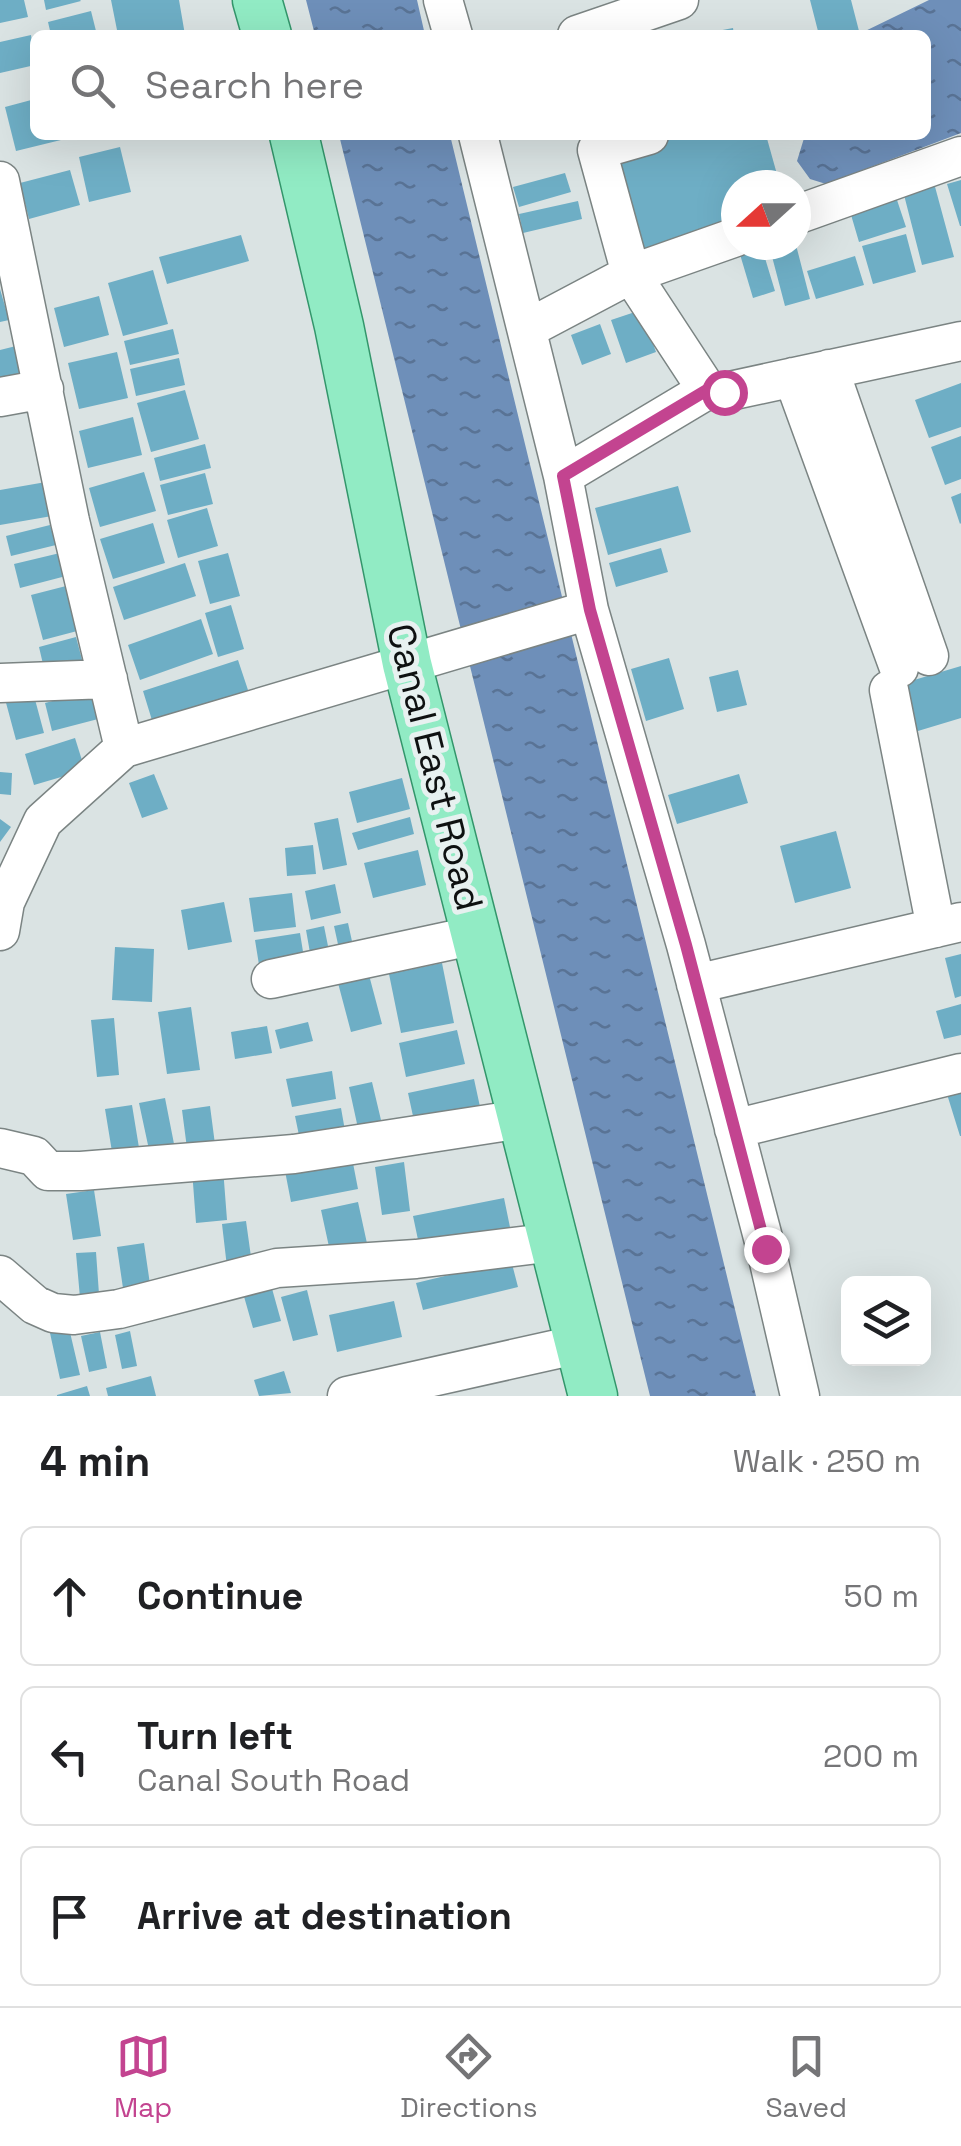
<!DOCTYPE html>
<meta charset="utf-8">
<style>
body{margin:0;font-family:"Space Grotesk",sans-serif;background:#f6f6f6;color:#202124}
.controls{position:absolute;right:30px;bottom:30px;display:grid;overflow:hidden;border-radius:15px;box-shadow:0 10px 40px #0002}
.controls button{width:90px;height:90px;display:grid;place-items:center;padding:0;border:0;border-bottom:2px solid #e0e0e0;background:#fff;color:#202124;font:50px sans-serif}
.compass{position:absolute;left:721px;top:170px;width:90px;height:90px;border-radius:50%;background:#fff;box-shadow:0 10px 40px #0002;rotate:249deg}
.stop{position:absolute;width:30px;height:30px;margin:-22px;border:8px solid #c34490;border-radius:50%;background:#fff}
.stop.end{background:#c34490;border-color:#fff;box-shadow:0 2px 10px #0008}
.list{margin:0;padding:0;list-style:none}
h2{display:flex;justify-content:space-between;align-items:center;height:130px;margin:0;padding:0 40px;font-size:42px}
h2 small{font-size:32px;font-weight:400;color:#757577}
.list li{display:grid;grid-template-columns:65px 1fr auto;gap:30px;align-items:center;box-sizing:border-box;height:140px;margin:0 20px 20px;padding:0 20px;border:2px solid #e0e0e0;border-radius:15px}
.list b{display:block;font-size:38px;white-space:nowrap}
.list p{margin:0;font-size:32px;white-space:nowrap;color:#757577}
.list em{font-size:32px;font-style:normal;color:#757577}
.icon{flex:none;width:55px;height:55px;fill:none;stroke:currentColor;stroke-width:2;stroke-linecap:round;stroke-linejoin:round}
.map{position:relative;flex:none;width:961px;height:1396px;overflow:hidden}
.search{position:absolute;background:#fff;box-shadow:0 10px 40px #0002;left:30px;right:30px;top:30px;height:110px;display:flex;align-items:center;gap:25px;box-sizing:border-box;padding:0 35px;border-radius:15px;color:#757577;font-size:38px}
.sheet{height:610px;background:#fff}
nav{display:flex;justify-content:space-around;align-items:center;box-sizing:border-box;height:140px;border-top:2px solid #e0e0e0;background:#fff;font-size:28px;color:#757577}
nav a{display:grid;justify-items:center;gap:5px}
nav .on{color:#c34490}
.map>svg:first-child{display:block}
</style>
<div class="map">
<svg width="961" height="1396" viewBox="0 0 961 1396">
<defs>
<pattern id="water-ripples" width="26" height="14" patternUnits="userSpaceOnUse" patternTransform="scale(2.5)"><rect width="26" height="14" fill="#6e8fb9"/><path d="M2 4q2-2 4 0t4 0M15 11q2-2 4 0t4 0" fill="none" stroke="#597395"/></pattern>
</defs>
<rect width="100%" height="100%" fill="#dae3e3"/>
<path fill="url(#water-ripples)" d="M306,0H417L425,35H315Z
M929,0H961V133L826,184L810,179L797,161L805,135H926V35H857Z
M339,135H450L756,1396H650Z"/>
<path fill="#6eaec5" d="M0,0H24L28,17L0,23Z
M44,0H80L81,1L46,10Z
M111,0H179L185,35H118Z
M810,0H851L859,31L819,35Z
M91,11L97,35H51L48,22Z
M733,28L734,35H708L707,33Z
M31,35L35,65L0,73V42Z
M35,99V135H64L65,139L16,151L5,107Z
M657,135H766L780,185H736V235L638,267L601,151Z
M120,147L131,192L89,202L79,157Z
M70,170L80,205L29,219L20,183Z
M565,173L571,192L519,207L513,187Z
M961,180V226H960L947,184Z
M934,183L954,257L922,265L903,191Z
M895,194L906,227L859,242L849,208Z
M578,201L582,219L523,233L519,214Z
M906,234L916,272L873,284L862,246Z
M241,235L249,261L167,284L159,257Z
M761,245L775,291L753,298L739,251Z
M769,245H796L810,299L785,306Z
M855,256L864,285L816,299L807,271Z
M153,270L168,324L123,336L108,283Z
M0,289L9,320L0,322Z
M99,296L109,335L64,347L54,308Z
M641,310L656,352L626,363L611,320Z
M600,324L611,354L582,365L571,335Z
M173,329L179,354L130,365L124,341Z
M20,345L28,384L0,390V350Z
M117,352L128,398L79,409L68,363Z
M179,358L185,385L136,396L130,369Z
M961,383V427L929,438L915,400Z
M185,390L199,439L151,452L137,403Z
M133,417L142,455L88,468L79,431Z
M961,436V479L945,485L931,447Z
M205,444L211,468L160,481L154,458Z
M144,472L156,511L100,527L89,488Z
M205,473L213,504L168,515L160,485Z
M46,482L52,516L0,525V490Z
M678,486L691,532L608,555L595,508Z
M961,493V523L960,524L951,497Z
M207,508L218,546L178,558L167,520Z
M153,523L165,563L113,579L100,539Z
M50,525L56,545L11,556L6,536Z
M661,548L668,572L616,587L609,563Z
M60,553L66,576L20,588L14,564Z
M228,553L240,596L210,604L198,561Z
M185,563L196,596L124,620L113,587Z
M70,585L81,630L43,640L31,595Z
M231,605L244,649L218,657L205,613Z
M201,619L213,654L140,680L128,645Z
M76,637L84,667L46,677L39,647Z
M669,658L684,709L646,721L631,669Z
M238,660L251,699L155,730L143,691Z
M961,666V718L908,734L894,686Z
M738,670L747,705L717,712L709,677Z
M94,690L102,718L52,731L45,703Z
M33,692L44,733L16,740L5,699Z
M75,738L85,770L34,785L25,754Z
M0,772L12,773L11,795L0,794Z
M154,774L168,809L142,818L129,783Z
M739,774L748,803L677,824L668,795Z
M402,778L410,809L357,823L349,792Z
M410,817L414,834L358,850L352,833Z
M338,818L347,865L323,870L314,823Z
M0,819L11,827L0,842Z
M836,831L851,888L795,903L780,846Z
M313,845L316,874L287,876L285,848Z
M418,850L426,885L373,898L364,863Z
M335,884L341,913L311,920L305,891Z
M292,893L296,927L254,932L249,898Z
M224,902L232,942L188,950L181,910Z
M348,923L355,955L341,958L334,926Z
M324,926L331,961L312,964L306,930Z
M300,933L305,964L260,971L255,940Z
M115,947L154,949L152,1002L112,1000Z
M961,954V996L955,998L945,958Z
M442,963L454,1023L401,1033L389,974Z
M369,975L382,1024L351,1032L338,983Z
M961,1004V1035L944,1039L936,1011Z
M191,1007L200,1070L167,1074L158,1012Z
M114,1018L119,1075L97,1077L91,1020Z
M308,1022L313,1041L280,1049L275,1030Z
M267,1026L272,1053L235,1059L231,1032Z
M457,1030L465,1064L406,1077L399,1043Z
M332,1071L336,1099L292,1107L286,1079Z
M474,1079L482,1116L416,1130L408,1093Z
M372,1082L385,1137L361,1142L349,1087Z
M961,1086V1136H960L946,1091Z
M165,1098L176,1154L151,1159L139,1103Z
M132,1105L141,1160L114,1164L105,1109Z
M210,1106L216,1152L188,1156L182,1110Z
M341,1108L347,1142L302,1150L295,1116Z
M352,1158L358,1189L291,1202L285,1171Z
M404,1162L410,1211L382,1215L375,1167Z
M223,1168L227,1220L196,1223L192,1170Z
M94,1190L101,1236L73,1240L66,1194Z
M504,1198L512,1237L421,1254L413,1216Z
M358,1202L368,1248L331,1256L321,1210Z
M246,1221L252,1264L227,1267L222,1224Z
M144,1243L152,1298L125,1302L117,1247Z
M96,1252L100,1308L81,1309L76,1253Z
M511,1260L518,1287L423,1310L416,1283Z
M271,1285L281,1321L253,1328L243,1293Z
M307,1290L318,1335L293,1341L281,1297Z
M394,1301L402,1337L337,1352L329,1315Z
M69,1328L80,1375L60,1379L50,1333Z
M130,1331L137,1366L122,1369L115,1335Z
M100,1332L107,1368L89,1372L81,1336Z
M284,1371L291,1393L259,1396L254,1380Z
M151,1376L156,1396H108L106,1388Z
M87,1386L90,1396H57V1395Z"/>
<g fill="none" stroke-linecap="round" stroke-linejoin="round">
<g stroke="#7b8483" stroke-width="41">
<path id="minor" d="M443,0L453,35
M577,35L679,0
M478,135L563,476L589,610L686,945L766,1249L800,1396
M649,135L597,150L631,274L736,237
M0,181L70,521L124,748
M796,215L961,156
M527,329L631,274L707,390L725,392L961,341
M829,369L929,656
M793,377L899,668
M0,397L44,389
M563,476L707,390
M0,683L108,679
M889,690L936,928
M0,931L5,902L43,821L124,748L589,610
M271,979L476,935
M696,984L961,922
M734,1129L961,1073
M0,1148L34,1156L48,1171H81L294,1154L522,1119
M0,1275L35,1305L53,1313L74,1315L119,1309L277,1268L416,1259L554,1242
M347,1396L580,1344"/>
</g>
<g stroke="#33966b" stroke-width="51">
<path id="major" d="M257,0L267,35
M294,135L339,326L407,664L593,1396"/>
</g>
<use href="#minor" stroke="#fff" stroke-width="38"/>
<use href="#major" stroke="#91ebc4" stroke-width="48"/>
</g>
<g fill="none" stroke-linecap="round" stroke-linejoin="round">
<path stroke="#c34490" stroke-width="12" d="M724,392L707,390L563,476L590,610L686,945L766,1249"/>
</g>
<g text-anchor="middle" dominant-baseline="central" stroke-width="10" stroke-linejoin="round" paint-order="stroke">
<g font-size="38" fill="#0e1111" stroke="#e7f1f0">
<text transform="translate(435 767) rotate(76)">Canal East Road</text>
</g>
</g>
</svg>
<div class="controls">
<button><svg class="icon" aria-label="layers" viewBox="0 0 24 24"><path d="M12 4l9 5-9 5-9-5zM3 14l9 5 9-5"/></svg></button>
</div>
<svg class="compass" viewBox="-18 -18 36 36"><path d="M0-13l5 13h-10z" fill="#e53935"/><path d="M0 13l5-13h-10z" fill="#757577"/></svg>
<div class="stop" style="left:724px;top:392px"></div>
<div class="stop end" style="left:766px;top:1249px"></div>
<div class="search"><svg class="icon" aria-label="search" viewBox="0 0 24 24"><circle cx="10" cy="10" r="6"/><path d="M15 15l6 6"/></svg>Search here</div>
</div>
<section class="sheet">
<h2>4 min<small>Walk · 250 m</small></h2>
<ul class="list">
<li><svg class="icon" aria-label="ahead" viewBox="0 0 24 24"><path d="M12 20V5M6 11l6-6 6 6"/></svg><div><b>Continue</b></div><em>50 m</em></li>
<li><svg class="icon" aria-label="left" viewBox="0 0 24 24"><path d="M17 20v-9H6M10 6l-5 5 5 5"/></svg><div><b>Turn left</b><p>Canal South Road</p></div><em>200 m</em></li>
<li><svg class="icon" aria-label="arrive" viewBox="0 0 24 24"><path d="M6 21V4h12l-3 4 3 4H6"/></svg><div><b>Arrive at destination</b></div></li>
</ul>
</section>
<nav>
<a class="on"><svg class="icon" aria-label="map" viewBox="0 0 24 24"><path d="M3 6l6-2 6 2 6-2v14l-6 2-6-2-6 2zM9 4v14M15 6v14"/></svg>Map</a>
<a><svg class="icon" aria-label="directions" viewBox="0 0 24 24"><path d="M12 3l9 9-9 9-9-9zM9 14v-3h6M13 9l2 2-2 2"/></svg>Directions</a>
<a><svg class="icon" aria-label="saved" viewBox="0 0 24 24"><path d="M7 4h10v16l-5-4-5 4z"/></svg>Saved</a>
</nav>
